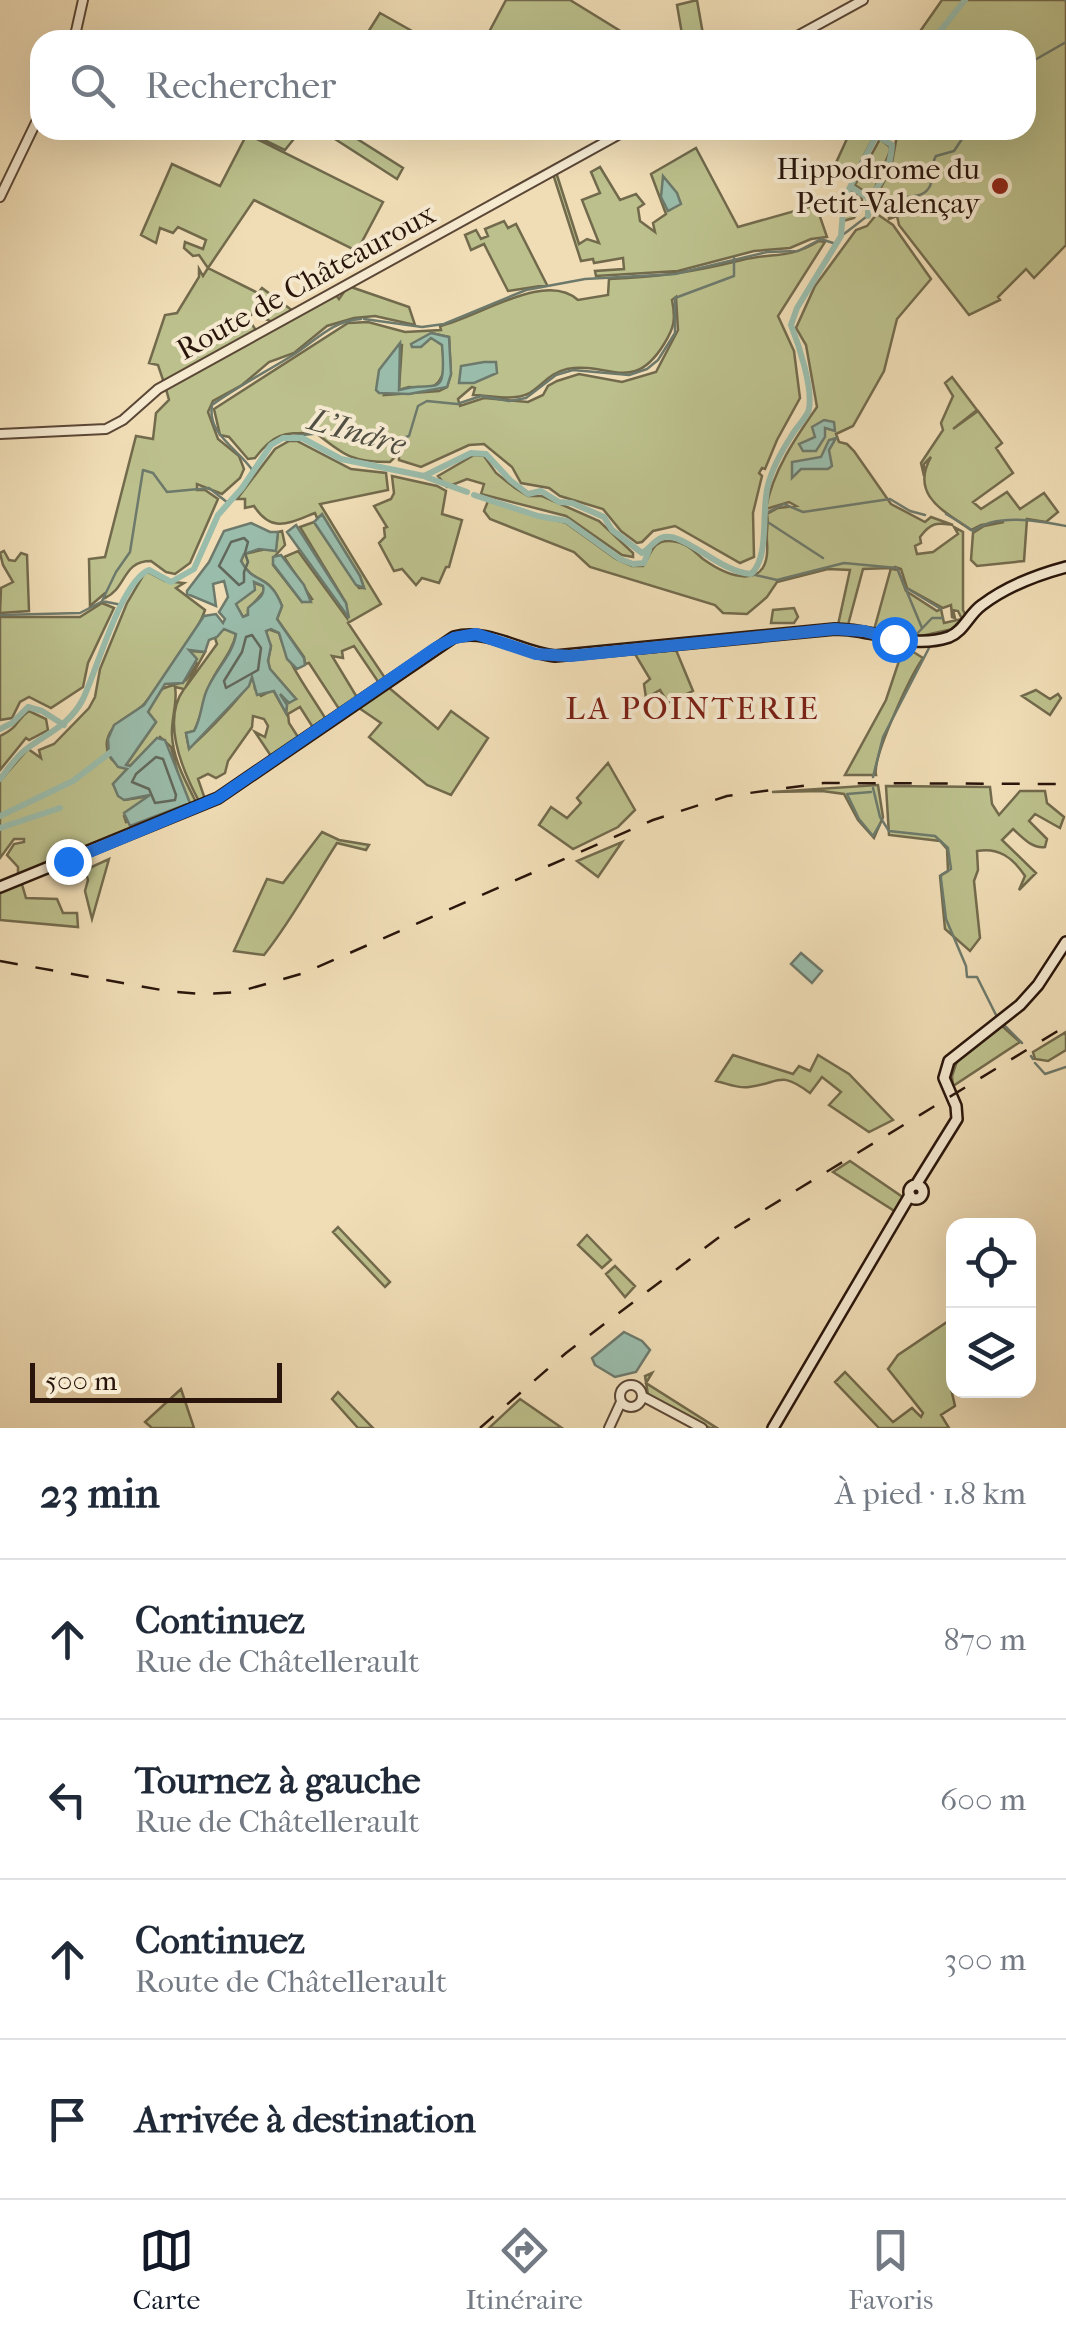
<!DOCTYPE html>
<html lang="fr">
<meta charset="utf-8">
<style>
body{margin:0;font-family:"IM FELL French Canon",serif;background:#f2f2f3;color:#1f2937}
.controls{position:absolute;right:30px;bottom:30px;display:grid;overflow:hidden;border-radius:20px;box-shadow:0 10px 40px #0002}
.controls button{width:90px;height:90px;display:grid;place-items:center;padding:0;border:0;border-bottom:2px solid #e0e1e3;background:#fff;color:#1f2937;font:50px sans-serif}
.scale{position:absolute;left:30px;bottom:25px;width:252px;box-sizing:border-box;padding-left:10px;border:5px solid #29150b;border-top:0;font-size:28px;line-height:35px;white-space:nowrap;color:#29150b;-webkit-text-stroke:8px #f5e9d0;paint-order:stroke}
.stop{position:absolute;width:30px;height:30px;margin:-22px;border:8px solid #1a73e8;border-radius:50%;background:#fff}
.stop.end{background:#1a73e8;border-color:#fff;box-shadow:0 2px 10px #0008}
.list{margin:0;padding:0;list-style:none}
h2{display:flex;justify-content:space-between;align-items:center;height:130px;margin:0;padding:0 40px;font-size:42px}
h2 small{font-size:32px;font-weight:400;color:#747a83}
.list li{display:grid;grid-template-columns:65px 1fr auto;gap:30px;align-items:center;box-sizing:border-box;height:160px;padding:0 40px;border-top:2px solid #e0e1e3}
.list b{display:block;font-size:38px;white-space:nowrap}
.list p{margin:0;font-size:32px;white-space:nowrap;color:#747a83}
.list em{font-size:32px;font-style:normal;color:#747a83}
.icon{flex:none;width:55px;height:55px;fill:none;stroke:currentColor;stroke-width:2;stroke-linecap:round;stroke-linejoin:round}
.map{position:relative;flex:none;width:1066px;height:1428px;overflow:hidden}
.search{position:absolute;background:#fff;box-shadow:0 10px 40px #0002;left:30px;right:30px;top:30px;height:110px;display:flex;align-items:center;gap:25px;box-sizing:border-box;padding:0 35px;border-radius:30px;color:#747a83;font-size:38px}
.sheet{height:770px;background:#fff}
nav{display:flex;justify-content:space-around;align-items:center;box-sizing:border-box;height:140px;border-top:2px solid #e0e1e3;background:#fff;font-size:28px;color:#747a83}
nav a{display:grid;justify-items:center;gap:5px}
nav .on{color:#111827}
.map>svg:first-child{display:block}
</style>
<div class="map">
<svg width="1066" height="1428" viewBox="0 0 1066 1428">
<rect width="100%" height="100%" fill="#f0ddb6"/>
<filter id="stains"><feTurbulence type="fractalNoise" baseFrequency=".002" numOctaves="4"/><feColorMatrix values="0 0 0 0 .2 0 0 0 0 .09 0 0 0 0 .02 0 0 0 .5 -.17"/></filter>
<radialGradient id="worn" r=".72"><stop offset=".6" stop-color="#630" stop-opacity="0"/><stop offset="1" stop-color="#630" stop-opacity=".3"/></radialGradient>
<path fill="#bcc08c" stroke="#726a4c" stroke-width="2.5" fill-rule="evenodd" d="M506,0H570L635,40H491L488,34Z
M697,0L704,40H683L677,5Z
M942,0H1066V245L1034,278L1026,269L998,297L1000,300L969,315L899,225L897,216L889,219L887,202L870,209L891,168L898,130H1026V40H914Z
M380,13L428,40H363Z
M244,130H301L285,150Z
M321,130H343L403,168L397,179Z
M851,130H877L853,177L848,171L835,165Z
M247,134L383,202L357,251L254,200L208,268L258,293L262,288L293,311L272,322L253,313L248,318L257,332L164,383L158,365L149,363L165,315L177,313L199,277V269L203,276L208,268L199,255L193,256L184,248L185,242L203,249L206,240L178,227L173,233L160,228L156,243L141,235L172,164L220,186Z
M880,139L890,147V151L875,188L867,193L855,185Z
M696,148L738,227L816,205L827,237L811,239L790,248L754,251L678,271L596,276L595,271L624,269L623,258L594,263L593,259L581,261L553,174L556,172L579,244L587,239L599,243L582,200L600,193L591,172L600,167L620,200L636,194L644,204L638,208L640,221L655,232L653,223L666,214L651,174Z
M852,190L862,199V206L854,218L843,221V211Z
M877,214L893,225L931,279L897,319L884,371L853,426L836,434L839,442L847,444L854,451L891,504L925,522L931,517L953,525C938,523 932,521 920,537L921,543L915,546L917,554L933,552L958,534L954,527L963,532V610L966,616L957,628L912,638L874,630L891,568L863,569L848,625H838L850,570L828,569L777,582L767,597L747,614L723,613L715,605L590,567L574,552L490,519L484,511L488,501L566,523L616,559L632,566H643C649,558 651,546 661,542C668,540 678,541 685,545C692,548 697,554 703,559C731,579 771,591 767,542C766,529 769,523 767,514L778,508L796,506L789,502L766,509C772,472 796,437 817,407L806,345L796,328L815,286L856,230L867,226ZM895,567L901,569L907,588L943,608L951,605L952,617L955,618L953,610L958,611L962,619L944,623L941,609L937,611L906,591L898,570L892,569Z
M504,221L508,228L516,224L547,285L508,291L484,244L471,250L465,235L476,230L481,239L488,236L485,229Z
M819,241L825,242L778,316L794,351L800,398L777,440L765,469L762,468L759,473L762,476L753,513L754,557L740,563L675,526L653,531L642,542L637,543L621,531L603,509L560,496L549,488L521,483L512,467L484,444L469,445L421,467L399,460V453L390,462C351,462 344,455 316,433C283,433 275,432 255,458L248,459L229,437L220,435L214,409L348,323L368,322L405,332L441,330L440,326C479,317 546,270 578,300L608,295L609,279C660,277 693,272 742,260C774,252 787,260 819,241ZM676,297L678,330L656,372L622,382L579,374L557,381L548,386L543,395L528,402L484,398L460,406L458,399L472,387L475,388L473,395C491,395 519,403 534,390C546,381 551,373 567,369C608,361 633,395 664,344C674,328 676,320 672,300ZM431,333L449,337L451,374L447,387L439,391L384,395L402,344L399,390L409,387L430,388C448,380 444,362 442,345L431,337L427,339Z
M348,286L409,307L415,325L375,316L354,318L327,326L294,353L269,362L242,385L213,401L208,412L218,439L239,456L244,469L240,478L222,494L197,484V490H205L218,499L190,563L175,574L166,572L151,561C122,561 127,588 105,598L104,594L90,606L89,559L105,557L136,436L153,439L156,413L169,400L166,389L336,295L339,299Z
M952,377L977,410L953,429L978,411L1002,443L996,448L1013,473L973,502L981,509L1007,492L1020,509L1044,493L1058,512L1046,522L1027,519L1024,561L977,566L971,560L973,533L984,526L1004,522L981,525L971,530C946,512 909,496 931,457L924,464V476L921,463L943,430L941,423L953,396L945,383Z
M289,441H297L351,469L386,473L388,490L320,504L381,604L348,623L385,678L379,683L354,646L342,651L343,658L332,656L358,699L341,712L309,663L305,664L304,657L277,619L282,606C269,572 254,586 241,561L244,554L276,547L278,532L282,531L285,545L274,557L273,565L302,602L312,599L284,557L298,551L347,618L346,603L300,527L314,522L359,588H364L360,576L322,515L317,518L315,513C289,523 272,534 254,506L245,508V499H237L275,449Z
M474,455L484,456L496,473L515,488L528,496H542L599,521L633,553V557L622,555L566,516L481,494L484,484L467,479L447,487L438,476Z
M392,476L437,486L446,491L442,514L462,520L449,567H446L439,583L422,578L416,585L402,569L394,571L379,543L385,537L384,528L387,527L374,506L391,499L394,493Z
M4,551L9,560L15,561L21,553L27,555L29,611L0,613L1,588L13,582L3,565L0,553Z
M148,572L165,581L184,583L176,588L205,610C198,632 162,683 145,703C133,717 111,720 107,741C105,757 116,765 127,769L113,784L125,800L150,796L124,816L126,822L166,814L186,806L171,747L160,737L130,766L126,765L156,722L148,712C164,679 159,693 186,680L197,664L189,651L205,652L185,688L217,644L215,638L224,628L236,634C232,653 218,666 210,684C203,699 202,717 194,731L186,733L189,748C204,736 247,692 253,676L255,689L261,696L273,690L286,713L287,705L279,694L287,701L296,699L270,669L268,661L271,646L265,634L268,629L279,633C288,665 309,691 327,721L314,729L300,707L288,714L289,723L300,740L273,759L255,732L265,737L268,726L264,719L253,716L252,727L228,761L225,773L216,778L208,774L198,779L206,802L201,805C184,774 160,722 184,689L175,687C178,701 171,719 172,735C173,760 187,784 198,806L85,851L81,845L80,853L18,876V867L7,855L14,844L24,842V839H14L0,858V781L28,749L41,758L39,750L54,744L89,708L95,697L100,669L127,603L144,574Z
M254,583L263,586L264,591L248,610V614L243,617L236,606L237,600L245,597Z
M102,603L114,608L88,663L83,687L51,708L29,697L20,702L12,718L0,720V617H80Z
M794,608L798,617L794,623H771L773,610Z
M904,646L923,658C911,675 872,757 876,775H845L886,700Z
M676,650L693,691L668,703L660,690L646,698L644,684L650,679L635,654Z
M388,687L438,729L451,711L488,738L451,795L427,785L369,737L381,723L359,708Z
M1036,690L1050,699L1058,694L1061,698L1050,715L1022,696Z
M29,711L46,719L48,730L29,740L26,738L0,770V736C20,727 15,720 29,711Z
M608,763L635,810L618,827L573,849L539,825L551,807L567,818L581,803L577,798Z
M878,785L883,817L874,838L858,820L844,794L822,791L772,792Z
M886,786L990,787L992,804L999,815L1020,791H1045L1047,803L1064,817L1060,828L1035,814L1029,821L1047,839L1045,847C1032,849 1022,837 1013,829L1002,840L1036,873L1019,890L1025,876C1013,858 999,847 977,851L978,870L974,881L980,938L970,951L945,929L940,876L948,871L947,849L940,841L889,835Z
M322,832L339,840L369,845L366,850L337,843C313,880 292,920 264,955L234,951L267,879L283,883Z
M622,842L598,877L577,861Z
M109,859L92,919L85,891L88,880L85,870Z
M21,881L26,898L57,899L63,913H77L78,927L0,920V890Z
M1002,1026L1020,1042L953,1086L952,1076L957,1061Z
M1066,1032V1050L1048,1061L1035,1059L1033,1052Z
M733,1055L793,1074L799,1066L810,1071L818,1055L849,1074L893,1120L869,1132L829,1105L841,1092L822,1077L810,1093C779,1070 781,1083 749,1087C738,1089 726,1083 716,1081Z
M850,1161L904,1198L896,1212L833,1172Z
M338,1227L390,1282L385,1287L333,1232Z
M587,1235L611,1260L602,1268L578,1245Z
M615,1266L635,1286L625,1297L606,1274Z
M953,1318L950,1384L955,1406L941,1415L949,1428H879L835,1382L845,1372L893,1422L912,1408L921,1417L923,1413L888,1369L898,1355Z
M652,1373L646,1383L717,1428H710L648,1395L645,1376Z
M181,1389L194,1428H152L145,1422Z
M338,1392L373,1428H358L332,1399Z
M520,1399L562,1428H489Z"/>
<path fill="#9abcab" stroke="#6d796b" stroke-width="2.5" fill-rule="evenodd" d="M663,176L677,193L681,204L668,211L661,197Z
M431,333L449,337L451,374L447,387L409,394L379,393L376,390L379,370L400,343L399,390C435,379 447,403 442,345L431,338L421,347H412L411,344Z
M484,362H496L497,373L474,383H459L461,366Z
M824,420L834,422L835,431L825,428V437L816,451H803L799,444L815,437L812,427Z
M836,438L829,450L832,466L828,469H801L792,478V462L821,457L829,440Z
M322,514L360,576L364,588L356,585L314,522Z
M251,523L270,532H278L276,551L259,549L244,554L241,561C254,586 269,572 282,606L277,619L304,658L305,665L297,669L287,659L279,633L271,629L266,631L271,646L268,661L270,669L296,699L289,703L280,694L287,705L286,713L274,691L257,695L252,677L249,686L189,749L186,733L194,731C201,719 201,705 206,692C214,671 233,655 236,634L224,629L217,637L209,640L205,652L189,650L197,659L183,683L165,684L148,712L156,722L126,765L130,766L157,738L165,740L190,803L130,826L124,813L150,795L124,800L118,796L113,784L127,769L118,767L109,755L108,739L114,725L144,705L204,616L216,614L223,623L225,619L219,612L228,597L224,581L213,584L216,606L187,594V591L209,562L224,531ZM254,582L263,586C266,597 254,601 248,608V615L243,617L236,604L255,590Z
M296,525L346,603L349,618L287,532Z
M281,555L304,585L311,602H302L273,564V557Z
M801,953L822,971L812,983L791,964Z
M624,1332L642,1341L650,1350L636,1372L615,1377L595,1365L592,1358Z"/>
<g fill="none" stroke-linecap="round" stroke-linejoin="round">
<path stroke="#62685b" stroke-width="2.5" d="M244,538L248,542L245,553L248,562L244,572V582L239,585L219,566L231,542Z
M252,635L261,648L258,670L226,688L224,681L242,652L246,637Z
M156,757L163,759L176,795L175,800L155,803L149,789L132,782L136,774Z"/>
<path stroke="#6d796b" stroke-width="2.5" d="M1064,0L1066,1
M1026,65L1066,42
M841,236C860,223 879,203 902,198C912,195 924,198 930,186C934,176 930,166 936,156L954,151L968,130
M364,319L422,327L444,324L526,290L585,279L675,274L767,252L798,251L821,239L836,244
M293,436L332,432L349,435L364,445L379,447L409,436L418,406L427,401L457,404L481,396L509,401L526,398L556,375L573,370L629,375L647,369L658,360L675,333V298L734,276V258
M253,471C238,448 207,435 212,405C238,386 266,372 293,355C316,341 331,321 361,319
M764,514L784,504L803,512L890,499L910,511L925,515
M946,514L961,523
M763,519L823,558
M964,525L973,531C997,513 1039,521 1066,526
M751,574L777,580L844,563L897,568L922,628
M908,589L941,609
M122,605L102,601L116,572L130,552L143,470L153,473L167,492L209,488L228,503
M0,615L80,613L101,602
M913,638L932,618H943
M873,777L883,737L929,648L927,645H914
M873,788L880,817L889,831L935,836L948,848L951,869L941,875V879L946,919L966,966L967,977H977L997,1017
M871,792L847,794L859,819L873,836L880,824
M1002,1023L1022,1043
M1031,1056L1033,1059
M1035,1063L1045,1074L1066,1067"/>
<path stroke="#9abcab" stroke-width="6" d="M933,40L965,0
M851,187L868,198
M868,216V198C882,185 891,165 892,145L876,135
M426,477L467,492
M474,495L538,516L567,521L620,559L633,564L644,563L649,550
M0,729L12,723L28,707L42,711L64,725
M0,779C8,769 15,758 25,750C47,733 69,726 83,699C97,670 121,581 149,570L171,582L194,569L218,515L242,488L271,445L283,438H302L341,459L424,476L471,453L486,454L510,480L528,494L541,491L559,502L572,503L604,517L612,530L642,553C649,549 654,541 661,538C682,529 718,572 751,574C770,558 761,510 768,485C772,469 783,449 792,435C796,427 807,418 809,409C813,388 799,345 791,325L797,308L841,236L844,199L879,130
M0,816L73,781L111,752
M0,828L60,808"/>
<g stroke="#5b4736" stroke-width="12">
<path id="tertiary" d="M74,40L83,0
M790,40L863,0
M0,197L40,114
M0,434L106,429L123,420L158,389L627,130
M620 1396a11 11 0 1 1 22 0a11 11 0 1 1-22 0Z
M642,1396L702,1428
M609,1428L621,1402"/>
</g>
<g stroke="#29150b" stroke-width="14">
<path id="secondary" d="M0,887L218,798L454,637C489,628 520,652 555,656L835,629C874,629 910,650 949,637C964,631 969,614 982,605C1007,586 1036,575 1066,567
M916,1185L957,1119L956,1106L944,1078L949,1061L1020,1005L1038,985L1066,942
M909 1192a7 7 0 1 1 14 0a7 7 0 1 1-14 0Z
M773,1428L910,1195"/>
</g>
<use href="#tertiary" stroke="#f5e9d0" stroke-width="8"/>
<use href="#secondary" stroke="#f5e9d0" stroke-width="9"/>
<path stroke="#29150b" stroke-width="2.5" stroke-dasharray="18 18" stroke-linecap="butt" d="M0,961L167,991L202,994L238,992L304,973L653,820L727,796L824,783L1066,784
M480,1428L566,1353L718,1238L1066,1026"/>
</g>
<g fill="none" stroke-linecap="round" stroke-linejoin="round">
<path stroke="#1a73e8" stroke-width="12" d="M68,861L218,798L437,647L454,638L476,634L536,654L570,656L835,629L864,631L894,639"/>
</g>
<circle fill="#8f2418" stroke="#f5e9d0" stroke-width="4" cx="1000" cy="186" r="10"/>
<g text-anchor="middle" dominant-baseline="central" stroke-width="8" stroke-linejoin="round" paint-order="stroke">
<g font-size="30" fill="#29150b" stroke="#f5e9d0" text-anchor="end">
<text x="980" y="169">Hippodrome du<tspan x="980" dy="34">Petit-Valençay</tspan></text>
</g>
<g font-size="30" fill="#29150b" stroke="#f5e9d0">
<text transform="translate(306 282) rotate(-29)">Route de Châteauroux</text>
</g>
<g font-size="32" font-style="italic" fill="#514f43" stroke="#f5e9d0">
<text transform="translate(357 432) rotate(16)">L'Indre</text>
</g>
<g font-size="32" letter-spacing="2.5" fill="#7a1f14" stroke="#f5e9d0">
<text x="693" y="708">LA POINTERIE</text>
</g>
</g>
<rect width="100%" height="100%" filter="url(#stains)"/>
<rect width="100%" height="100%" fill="url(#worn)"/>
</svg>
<div class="controls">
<button><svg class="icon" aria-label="locate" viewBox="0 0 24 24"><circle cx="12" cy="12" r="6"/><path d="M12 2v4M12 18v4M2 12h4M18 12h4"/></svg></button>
<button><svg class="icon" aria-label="layers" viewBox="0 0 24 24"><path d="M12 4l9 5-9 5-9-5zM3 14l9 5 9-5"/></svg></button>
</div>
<div class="scale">500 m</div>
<div class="stop" style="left:894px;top:639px"></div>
<div class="stop end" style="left:68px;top:861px"></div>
<div class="search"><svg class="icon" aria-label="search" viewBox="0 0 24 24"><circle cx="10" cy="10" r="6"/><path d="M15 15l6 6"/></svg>Rechercher</div>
</div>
<section class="sheet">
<h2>23 min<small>À pied · 1.8 km</small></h2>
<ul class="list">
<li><svg class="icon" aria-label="ahead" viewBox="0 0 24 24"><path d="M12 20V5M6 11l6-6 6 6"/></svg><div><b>Continuez</b><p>Rue de Châtellerault</p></div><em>870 m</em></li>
<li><svg class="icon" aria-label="left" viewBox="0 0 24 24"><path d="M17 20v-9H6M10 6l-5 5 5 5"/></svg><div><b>Tournez à gauche</b><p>Rue de Châtellerault</p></div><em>600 m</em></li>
<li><svg class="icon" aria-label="ahead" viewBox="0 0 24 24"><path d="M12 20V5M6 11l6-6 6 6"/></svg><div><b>Continuez</b><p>Route de Châtellerault</p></div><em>300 m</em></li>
<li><svg class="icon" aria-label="arrive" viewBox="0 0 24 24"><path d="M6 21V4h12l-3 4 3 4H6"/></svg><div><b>Arrivée à destination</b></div></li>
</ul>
</section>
<nav>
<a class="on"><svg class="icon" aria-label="map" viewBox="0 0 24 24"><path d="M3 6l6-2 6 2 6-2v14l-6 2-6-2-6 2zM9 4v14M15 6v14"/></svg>Carte</a>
<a><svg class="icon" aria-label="directions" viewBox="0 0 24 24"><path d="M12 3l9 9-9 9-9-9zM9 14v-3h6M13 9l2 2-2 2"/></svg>Itinéraire</a>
<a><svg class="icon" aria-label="saved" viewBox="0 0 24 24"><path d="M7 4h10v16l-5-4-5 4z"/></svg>Favoris</a>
</nav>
